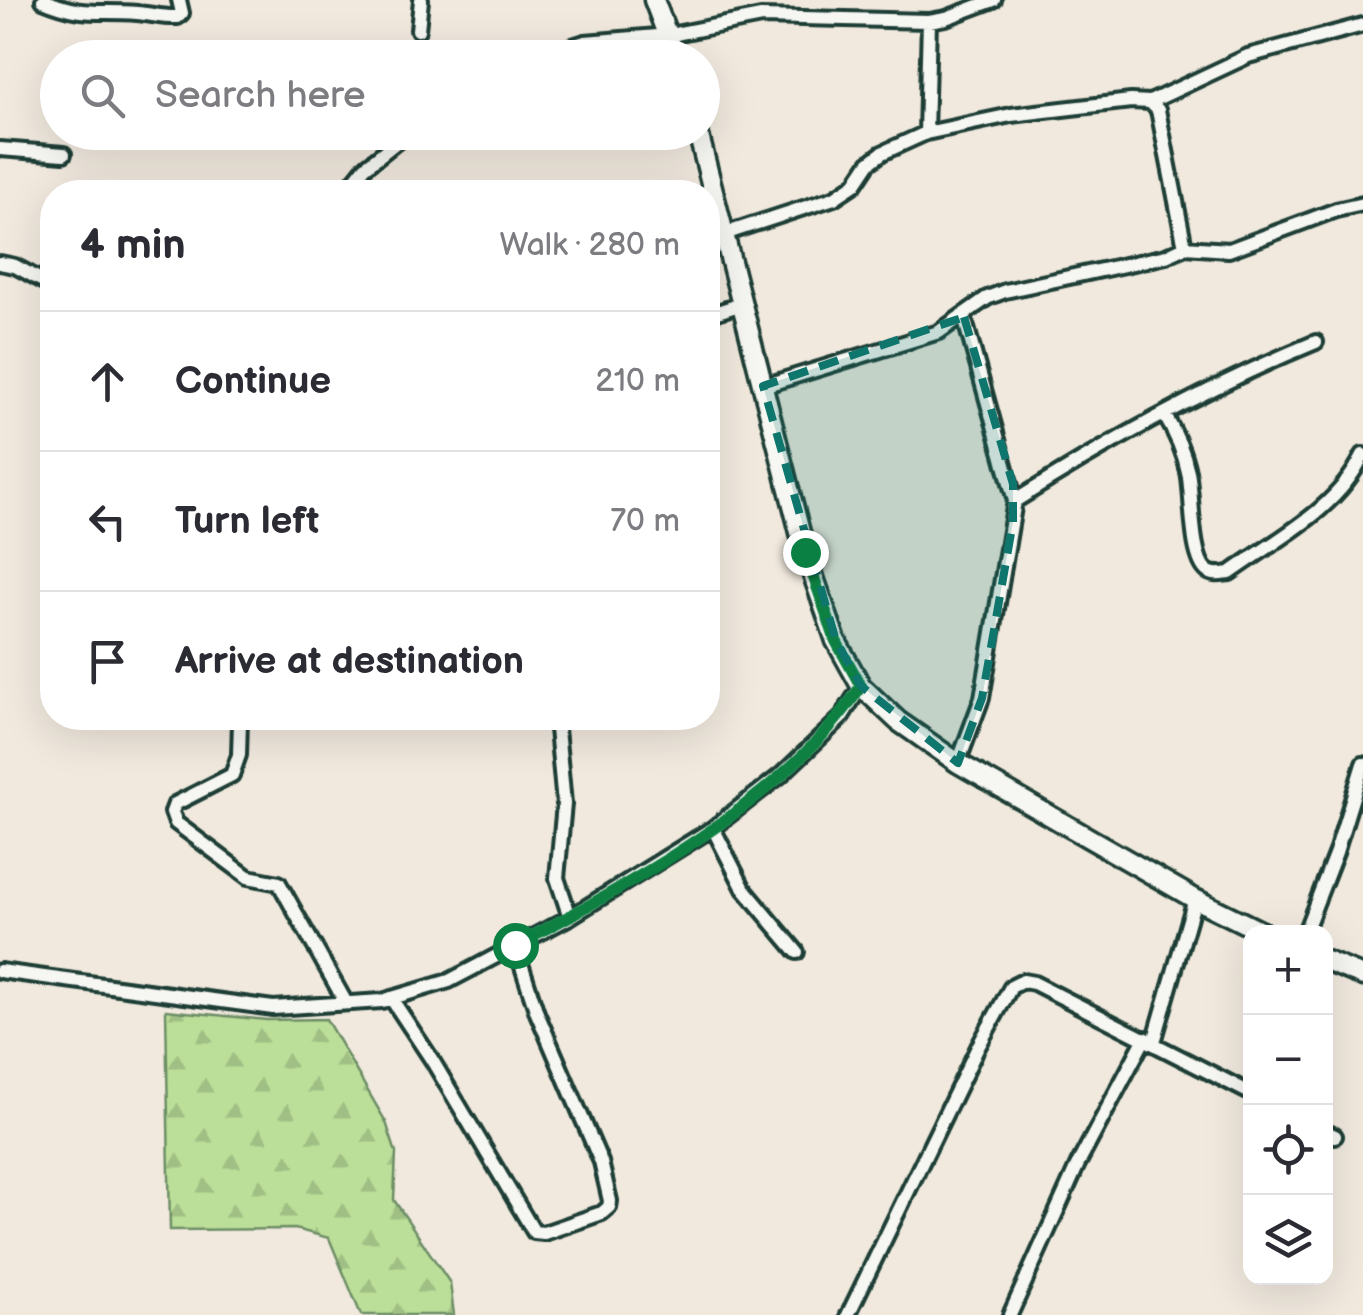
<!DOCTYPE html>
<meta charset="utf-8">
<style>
body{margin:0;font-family:"Balsamiq Sans",sans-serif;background:#f2f2f3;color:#2b2b33}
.controls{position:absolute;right:30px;bottom:30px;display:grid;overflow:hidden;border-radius:20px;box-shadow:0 10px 40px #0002}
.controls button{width:90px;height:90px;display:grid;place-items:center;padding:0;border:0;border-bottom:2px solid #e1e1e2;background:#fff;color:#2b2b33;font:50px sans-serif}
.stop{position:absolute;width:30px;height:30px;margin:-22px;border:8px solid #0b8043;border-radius:50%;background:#fff}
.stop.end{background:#0b8043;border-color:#fff;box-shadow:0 2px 10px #0008}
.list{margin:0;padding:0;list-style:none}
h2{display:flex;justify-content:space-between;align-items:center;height:130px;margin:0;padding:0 40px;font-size:42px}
h2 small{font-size:32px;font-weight:400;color:#7c7c81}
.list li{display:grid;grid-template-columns:65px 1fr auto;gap:30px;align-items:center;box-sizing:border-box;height:140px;padding:0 40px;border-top:2px solid #e1e1e2}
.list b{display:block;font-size:38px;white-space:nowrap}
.list em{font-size:32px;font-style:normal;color:#7c7c81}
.icon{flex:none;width:55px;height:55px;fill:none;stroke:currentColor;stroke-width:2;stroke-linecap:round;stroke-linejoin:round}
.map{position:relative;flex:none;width:1363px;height:1315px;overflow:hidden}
.search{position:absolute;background:#fff;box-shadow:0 10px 40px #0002;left:40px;top:40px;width:680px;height:110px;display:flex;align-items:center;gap:25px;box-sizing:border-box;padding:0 35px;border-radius:55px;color:#7c7c81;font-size:38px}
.panel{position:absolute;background:#fff;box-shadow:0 10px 40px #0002;left:40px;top:180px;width:680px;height:550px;border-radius:40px}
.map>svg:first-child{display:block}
</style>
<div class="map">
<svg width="1363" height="1315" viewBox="0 0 1363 1315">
<defs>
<pattern id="forest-firs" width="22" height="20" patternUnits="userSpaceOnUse" patternTransform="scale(2.5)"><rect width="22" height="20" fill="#bbde98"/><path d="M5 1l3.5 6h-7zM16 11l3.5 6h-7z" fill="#a0bf84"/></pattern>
</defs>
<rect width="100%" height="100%" fill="#f1e9de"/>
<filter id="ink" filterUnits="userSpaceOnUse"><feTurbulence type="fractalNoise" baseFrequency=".01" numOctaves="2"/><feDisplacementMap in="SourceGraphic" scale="20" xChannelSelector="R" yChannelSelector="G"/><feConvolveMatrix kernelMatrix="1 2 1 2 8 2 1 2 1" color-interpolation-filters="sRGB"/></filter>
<g filter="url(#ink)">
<path fill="url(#forest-firs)" stroke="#6d8e66" stroke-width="2.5" d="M166,1010L267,1020L326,1019L386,1122L396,1153L394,1200L450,1283L454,1315H361L329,1238L295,1229L170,1230Z"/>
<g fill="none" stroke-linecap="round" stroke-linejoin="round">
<g stroke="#1f3d34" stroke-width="20">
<path id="street" d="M43,0C84,17 96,10 137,13C151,14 164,18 178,17L182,13L179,0
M418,30L421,0
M535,58L585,42L670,35L761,17L929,21L946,18L994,0
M1150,102L1248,56L1363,25
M926,133L1011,115L1131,101L1150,102L1158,110L1185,247
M0,149L64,154
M345,192L365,167L409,132
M724,234L834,198L855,184L869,163L882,153L926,133L929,21
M0,263L15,266L52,286
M708,315L742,304
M763,386L939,332L987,298L1005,291L1166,256L1185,247L1229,250L1336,210L1363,204
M1164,414C1175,432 1184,451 1188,472C1193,494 1190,557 1207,571C1214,576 1222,574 1230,573C1278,538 1337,510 1363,455
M1015,501C1111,440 1211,385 1316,342
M556,718L564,804L557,878L570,917
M240,721L239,755L232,775L175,804L172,812L176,823L248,877L279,883L346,1003
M958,763L982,698L1015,501L964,317
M713,828L744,889L797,952
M1305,932L1336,852L1363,764
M0,971L273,1008L382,1001L449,981L570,917L713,828L781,775L841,718L861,686
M391,998L432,1060L534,1232L544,1233L602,1213L609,1207L610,1201L601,1162L537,1013L515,945
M1154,1042L1195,899
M1326,1132L1335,1136
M848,1315L978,1047L1011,987L1023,981L1034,983L1250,1093
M1010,1315L1078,1164L1145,1038"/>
</g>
<g stroke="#1f3d34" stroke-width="25">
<path id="secondary" d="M654,0L676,58
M698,132L805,552L836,641L861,686L898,721L958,763L1195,899L1262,932
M1326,961L1363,976"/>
</g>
<use href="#street" stroke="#f6f6f2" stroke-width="12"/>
<use href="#secondary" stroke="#f6f6f2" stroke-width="18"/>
</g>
</g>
<g fill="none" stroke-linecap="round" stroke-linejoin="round" filter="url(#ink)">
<path stroke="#0b8043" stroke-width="12" d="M515,945C631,885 789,797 861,686L836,641L805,552"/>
</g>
<path fill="#0f766e" fill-opacity="0.2" stroke="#0f766e" stroke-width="8" stroke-dasharray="20 12" stroke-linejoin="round" d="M964,317L1013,484V522L982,698L958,763L861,686L836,641L763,386Z"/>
</svg>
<div class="controls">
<button>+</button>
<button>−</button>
<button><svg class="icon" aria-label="locate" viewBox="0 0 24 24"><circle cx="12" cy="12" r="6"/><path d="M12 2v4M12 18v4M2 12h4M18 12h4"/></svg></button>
<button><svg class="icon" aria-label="layers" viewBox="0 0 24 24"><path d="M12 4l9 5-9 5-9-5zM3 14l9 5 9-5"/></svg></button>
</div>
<div class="stop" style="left:515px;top:945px"></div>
<div class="stop end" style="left:805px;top:552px"></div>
<div class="search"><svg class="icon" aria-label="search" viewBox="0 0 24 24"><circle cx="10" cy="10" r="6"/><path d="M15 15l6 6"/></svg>Search here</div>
<section class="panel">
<h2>4 min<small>Walk · 280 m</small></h2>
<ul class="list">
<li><svg class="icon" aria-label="ahead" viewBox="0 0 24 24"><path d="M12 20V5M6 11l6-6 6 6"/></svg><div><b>Continue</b></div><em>210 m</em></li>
<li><svg class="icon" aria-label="left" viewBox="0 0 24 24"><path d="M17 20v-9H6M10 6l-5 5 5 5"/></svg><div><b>Turn left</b></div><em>70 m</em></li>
<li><svg class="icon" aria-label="arrive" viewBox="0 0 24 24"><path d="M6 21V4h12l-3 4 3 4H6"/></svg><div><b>Arrive at destination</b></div></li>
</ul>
</section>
</div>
